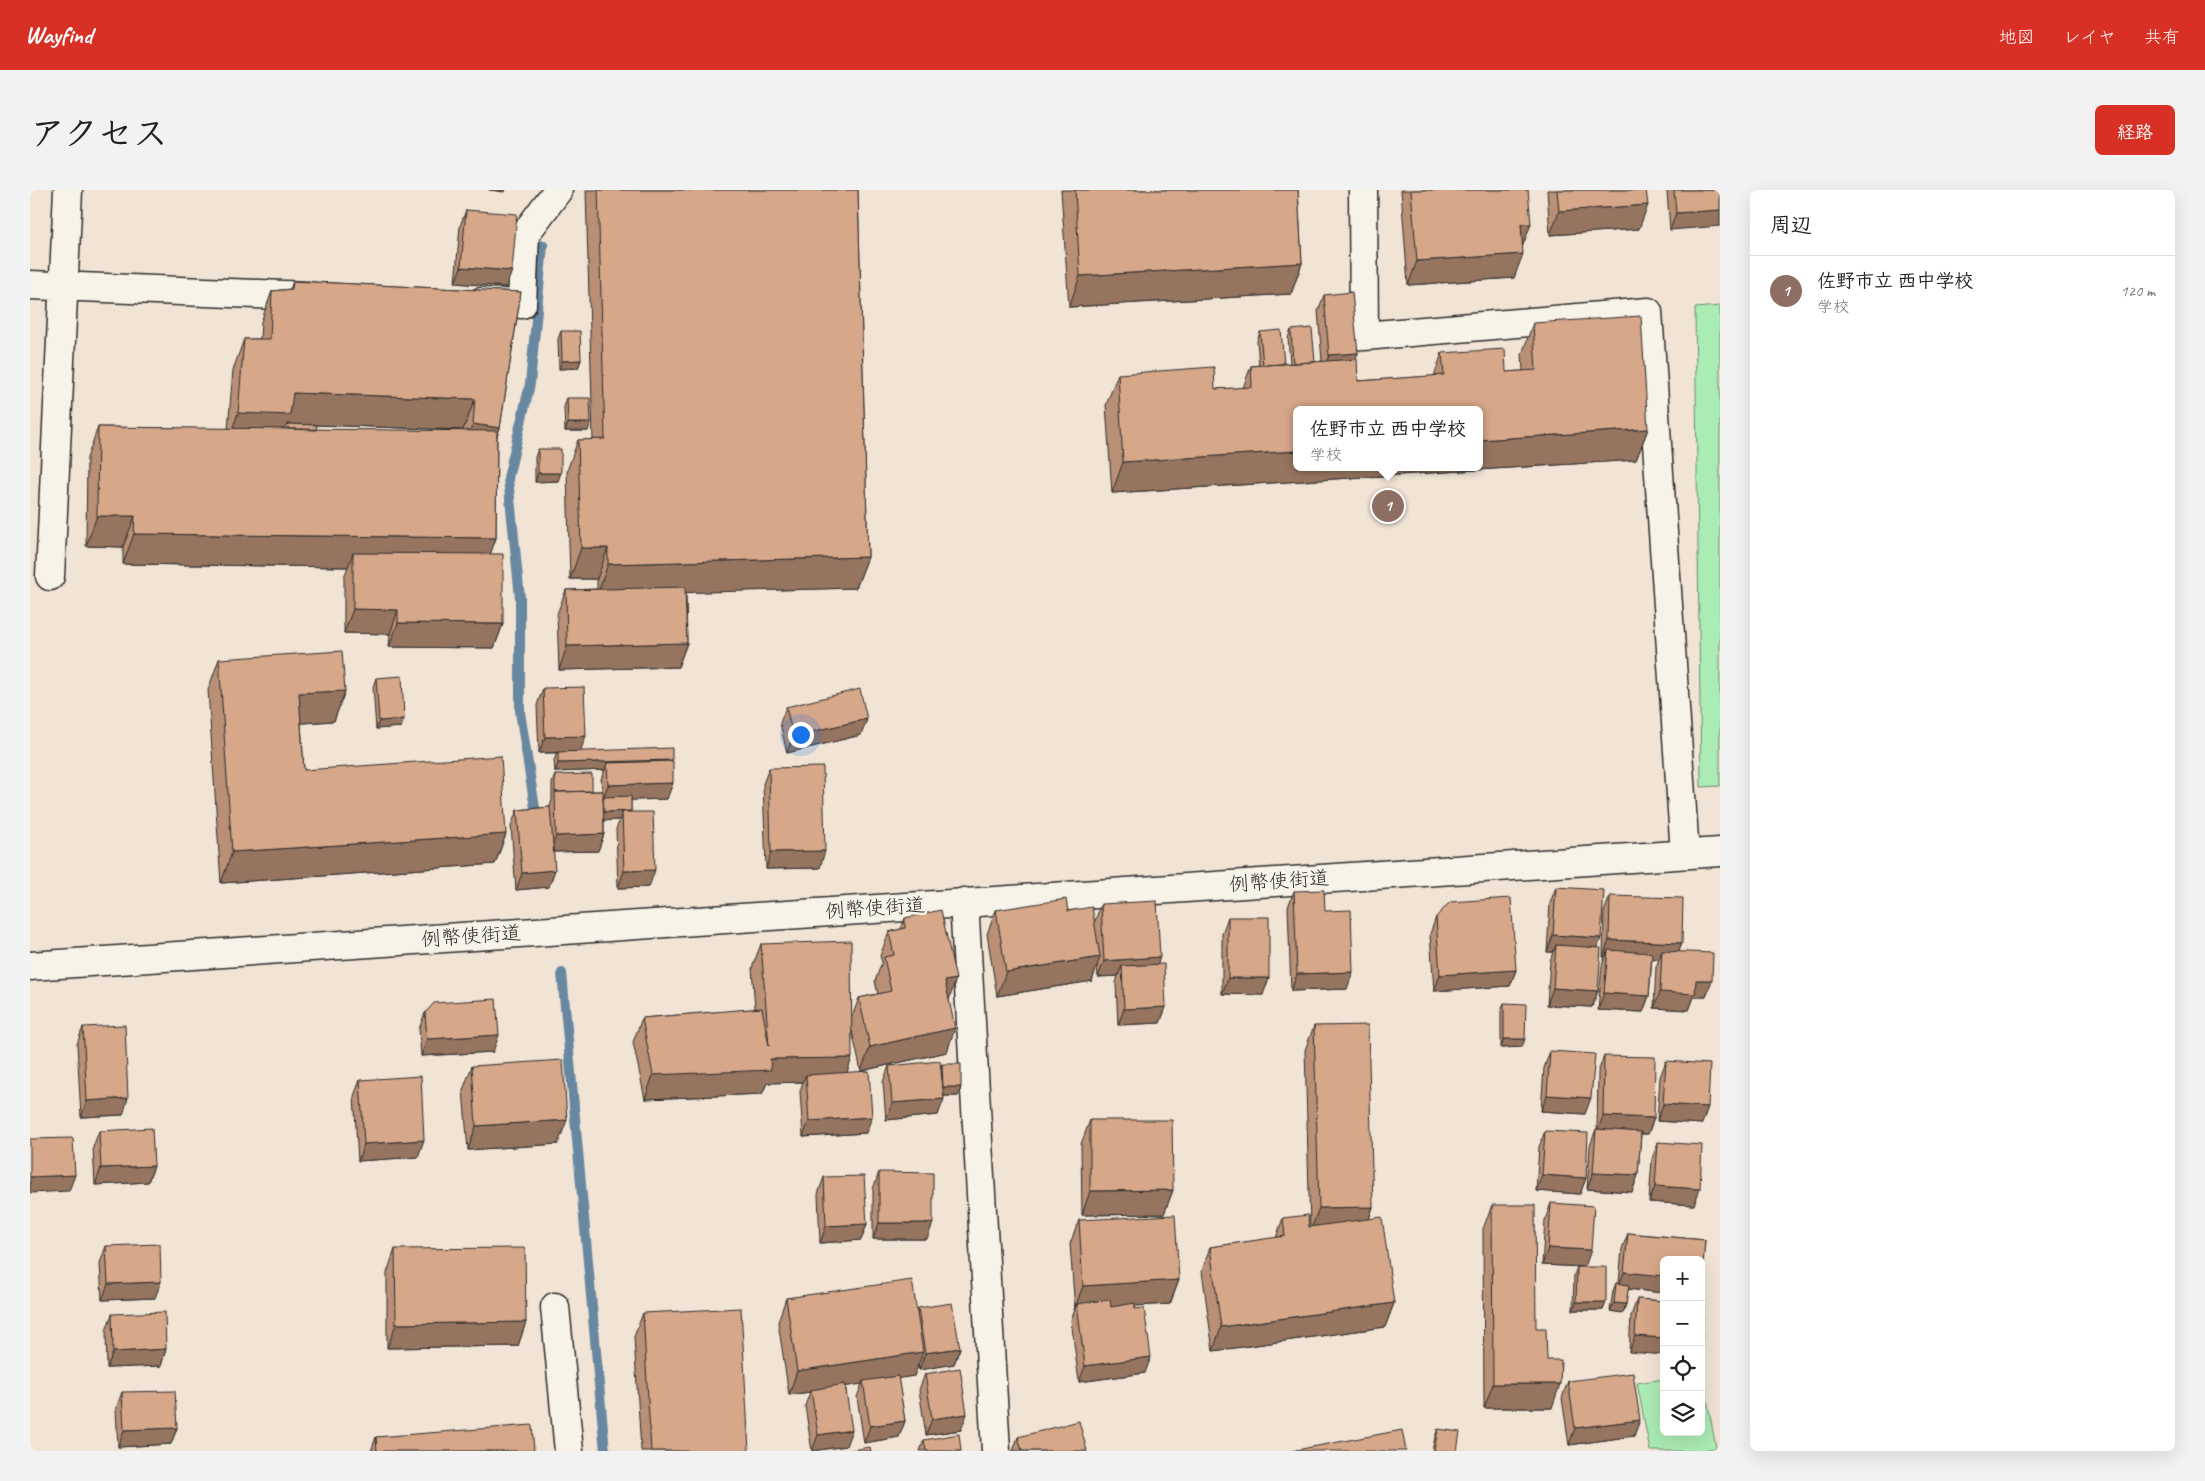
<!DOCTYPE html>
<html lang="ja">
<meta charset="utf-8">
<style>
body{margin:0;font-family:Caveat,"Klee One",sans-serif;background:#f2f2f2;color:#202124}
.controls{position:absolute;right:15px;bottom:15px;display:grid;overflow:hidden;border-radius:8px;box-shadow:0 5px 20px #0002}
.controls button{width:45px;height:45px;display:grid;place-items:center;padding:0;border:0;border-bottom:1px solid #e0e0e0;background:#fff;color:#202124;font:25px sans-serif}
.you{position:absolute;left:770px;top:544px;width:18px;height:18px;margin:-12px;border:4px solid #fff;border-radius:50%;background:#1a73e8;box-shadow:0 0 0 8px #1a73e833}
.badge{display:grid;place-items:center;width:32px;height:32px;border-radius:50%;background:#d93025;color:#fff;font-size:16px;font-weight:700}
.pin{position:absolute;translate:-50% -50%;border:2px solid #fff;box-shadow:0 1px 5px #0006}
.popup{position:absolute;left:1263px;top:216px;width:190px;height:65px;box-sizing:border-box;display:grid;place-content:center;border-radius:8px;background:#fff;filter:drop-shadow(0 1px 4px #0005);font-size:16px;white-space:nowrap;color:#757577}
.popup b{font-size:19px;color:#202124}
.popup::after{content:'';position:absolute;left:50%;top:100%;margin-left:-10px;border:10px solid transparent;border-top-color:#fff}
.list{margin:0;padding:0;list-style:none}
h2{display:flex;justify-content:space-between;align-items:center;height:65px;margin:0;padding:0 20px;font-size:21px}
h2 small{font-size:16px;font-weight:400;color:#757577}
.list li{display:grid;grid-template-columns:32px 1fr auto;gap:15px;align-items:center;box-sizing:border-box;height:70px;padding:0 20px;border-top:1px solid #e0e0e0}
.list b{display:block;font-size:19px;white-space:nowrap}
.list p{margin:0;font-size:16px;white-space:nowrap;color:#757577}
.list em{font-size:16px;font-style:normal;color:#757577}
.icon{flex:none;width:28px;height:28px;fill:none;stroke:currentColor;stroke-width:2;stroke-linecap:round;stroke-linejoin:round}
.map{position:relative;flex:none;width:1690px;height:1261px;overflow:hidden;border-radius:8px}
header{display:flex;align-items:center;gap:30px;box-sizing:border-box;height:70px;padding:0 25px;background:#d93025;color:#fff}
header strong{font-size:24px}
nav{display:flex;gap:28px;margin-inline-start:auto;font-size:18px}
.intro{display:flex;align-items:center;justify-content:space-between;box-sizing:border-box;height:120px;padding:0 30px}
h1{margin:0;font-size:35px}
.button{padding:12px 22px;border-radius:8px;background:#d93025;color:#fff;font-size:18px;font-weight:700}
main{display:flex;gap:30px;padding:0 30px}
aside{flex:1;background:#fff;border-radius:8px;box-shadow:0 5px 20px #0002}
.map>svg:first-child{display:block}
</style>
<header>
<strong>Wayfind</strong>
<nav><a>地図</a><a>レイヤ</a><a>共有</a></nav>
</header>
<div class="intro"><h1>アクセス</h1><a class="button">経路</a></div>
<main>
<div class="map">
<svg width="1690" height="1261" viewBox="0 0 1690 1261">
<rect width="100%" height="100%" fill="#f1e4d5"/>
<filter id="ink" filterUnits="userSpaceOnUse"><feTurbulence type="fractalNoise" baseFrequency=".02" numOctaves="2"/><feDisplacementMap in="SourceGraphic" scale="10" xChannelSelector="R" yChannelSelector="G"/><feConvolveMatrix kernelMatrix="1 2 1 2 8 2 1 2 1" color-interpolation-filters="sRGB"/></filter>
<g filter="url(#ink)">
<path fill="#abebb4" stroke="#6b8b70" d="M1690,116V596L1671,597L1665,118Z
M1672,1182L1686,1258L1668,1261H1620L1607,1193L1634,1189V1242H1671Z"/>
<g fill="none" stroke-linecap="round" stroke-linejoin="round">
<path stroke="#6887a0" stroke-width="10" d="M505,618L490,522V408L478,288L500,194L513,55
M532,783L575,1261"/>
<g stroke="#2b2b2b" stroke-width="31">
<path id="minor" d="M1333,0L1334,146L1618,122L1655,664
M0,95L278,106
M451,112L492,114L495,44L528,0
M20,386L38,0
M934,712L966,1261
M525,1117L539,1261"/>
</g>
<g stroke="#2b2b2b" stroke-width="31">
<path id="major" d="M0,776L1690,662"/>
</g>
<use href="#minor" stroke="#f7f3e8" stroke-width="28"/>
<use href="#major" stroke="#f7f3e8" stroke-width="28"/>
</g>
<path fill="#b99076" stroke="#2b2b2b" fill-rule="evenodd" d="M556,0H828L838,367L826,398L656,402L657,453L648,477L529,480L527,424L536,400L567,399V389H540L537,281L548,250H563Z
M1031,0H1268L1272,73L1261,104L1039,117Z
M1371,0H1498L1492,57L1484,88L1378,95Z
M1517,0H1616L1609,39L1520,45Z
M1638,0H1690L1640,40L1637,2Z
M436,20L476,97L425,93L430,36Z
M263,91L491,102L470,238L467,246L466,348L460,364L473,434L464,458L359,457L360,444L314,443V387L318,377L93,374V357L56,356L57,268L68,237L198,239L203,180L214,149H230L231,132L242,101L260,99ZM257,234L433,240V241L286,240L259,234L257,239H254Z
M1294,105L1328,163L1325,169L1328,191L1404,186L1412,163L1476,182L1493,181L1492,164L1503,133L1618,239L1606,270L1082,303L1076,215L1088,184L1185,199L1213,198L1221,176L1229,175L1227,151L1230,142L1254,174L1260,173L1258,148L1261,140L1285,172L1292,171L1288,121Z
M531,141L551,170L548,178L529,179L528,149Z
M537,208L558,241H535L534,217Z
M508,259L528,291L505,292V267Z
M189,469L315,501L304,531L271,533L274,580L476,644L465,674L191,693L178,500Z
M346,488L374,529L371,537L346,539L343,497Z
M513,498L550,561L642,571L637,609L601,610V622L619,697L588,698L586,639L590,630H574V644L568,661L523,662L519,697L486,700L481,636L487,620L520,617L522,610V593L525,585L562,601H572L571,589L575,580L525,582L524,570L527,563H509L507,515Z
M756,517L837,529L831,545L757,563L750,533Z
M739,578L790,678L736,679L733,594Z
M1526,697L1571,748L1567,757L1568,801L1562,817L1517,815L1520,771L1523,762H1517L1520,713Z
M1264,701L1295,721L1317,799L1261,801L1258,717Z
M1580,706L1652,753L1649,761L1676,807H1664L1659,820L1624,818L1626,777L1629,769L1622,768L1619,806L1613,822L1568,820L1572,776L1575,767H1573L1574,722Z
M1071,714L1127,775L1136,817L1130,833L1088,835L1086,793L1088,786L1068,787L1067,776L1062,791L967,806L957,744L966,720L1038,721L1065,731Z
M1198,727L1233,805L1192,804V744Z
M1406,727L1486,780L1480,796L1404,801L1400,744Z
M875,728L919,810L917,862L831,881L822,841L817,882L836,943L773,947L770,901L773,892L737,893L732,904L615,909L603,852L612,828L725,819L722,778L731,754L822,827L829,808L848,804L845,791L852,772L850,766L859,742L871,739Z
M1474,813L1492,857L1471,858V821Z
M395,823L463,862L391,866L389,839Z
M1284,836L1343,1017L1339,1029L1364,1113L1355,1137L1183,1161L1172,1081L1180,1057L1246,1048L1253,1028L1280,1037L1275,860Z
M53,837L93,925L51,927L47,854Z
M1520,861L1555,924L1511,921L1514,878Z
M1574,866L1624,928L1618,944H1611L1608,985L1602,1002L1557,999L1560,956L1566,939L1567,940L1568,882Z
M1636,871L1672,934L1627,931L1630,887Z
M912,874L928,906H914L908,925L856,930L853,892L859,876L911,878Z
M442,876L528,954L438,960L433,900Z
M330,890L388,967L328,971L324,906Z
M1060,930L1143,1000L1134,1024L1052,1025L1051,954Z
M69,941L124,976L118,992L65,995L63,957Z
M1515,941L1556,988L1550,1004L1506,1001L1509,957Z
M1628,952L1664,1015L1619,1012L1622,969Z
M849,982L897,1049H843V999Z
M794,987L837,1034L831,1050L790,1053L788,1004Z
M1521,1013L1555,1077L1512,1075L1515,1030Z
M1462,1015L1517,1170L1522,1218H1454L1453,1039Z
M1049,1030L1149,1090L1140,1114L1105,1116L1115,1183L1049,1192L1041,1130L1045,1120L1040,1054Z
M1598,1043L1675,1050L1671,1091V1070H1634V1103L1598,1099L1596,1114L1593,1123L1580,1121L1583,1101L1586,1093H1589L1592,1059Z
M76,1056L125,1108L72,1110L70,1073Z
M365,1059L496,1132L488,1156L357,1158V1083Z
M1547,1077L1576,1112L1573,1120H1543L1544,1085Z
M756,1108L887,1122L888,1118L930,1158L924,1174L889,1180L888,1175L884,1186L868,1188L875,1231L869,1247L834,1253L827,1207L832,1194L816,1196V1256L782,1261L775,1216L780,1202L759,1205L748,1132Z
M1607,1109L1634,1111L1599,1162L1601,1126Z
M613,1123L719,1261H611L604,1147Z
M82,1124L136,1159L131,1176L77,1178L76,1141Z
M895,1184L931,1240L896,1245L889,1200Z
M1538,1191L1604,1246L1539,1255L1532,1208Z
M92,1202L147,1238L141,1254L88,1257L86,1219Z
M1408,1239L1427,1261H1402L1405,1247Z
M346,1247L504,1261H341Z
M988,1247L1057,1261H983Z
M894,1250L931,1261H890Z"/>
<path fill="#967560" stroke="#2b2b2b" d="M459,0H475L474,2Z
M1618,15L1609,39L1520,45L1529,21Z
M1690,20V36L1640,40L1646,23Z
M1491,34H1501L1492,58Z
M1493,64L1484,88L1378,95L1387,71Z
M1272,73L1261,104L1039,117L1050,86Z
M431,77L482,81L476,97L425,93Z
M1328,163L1322,179L1293,182L1299,165Z
M551,170L548,178L529,179L532,171Z
M263,203L445,209L433,240L257,234L248,256L197,254L208,223Z
M538,233H561L558,241H535Z
M443,234L470,238L459,269L432,265Z
M1618,239L1606,270L1082,303L1093,272L1267,261V277H1449V250Z
M508,283H531L528,291L505,292Z
M67,326H105L93,357L56,356Z
M104,344L466,348L455,379L323,363L318,377L93,374Z
M551,358H578L567,389H540Z
M838,367L826,398L567,405L578,374Z
M323,419L368,420L360,444L314,443Z
M368,433L473,434L464,458L359,457Z
M657,453L648,477L529,480L537,456Z
M315,501L304,531L258,534L269,503Z
M374,529L371,537L346,539L349,531Z
M837,529L831,545L757,563L763,546Z
M556,546L550,562L509,563L515,547Z
M642,570L639,578L577,573L575,580L525,582L528,573Z
M643,593L637,609L573,611V608L578,595Z
M601,621L598,630L592,622L590,630L571,631L574,622Z
M476,644L465,674L191,693L202,662Z
M574,644L568,661L520,662L526,646Z
M795,661L790,678L736,679L741,662Z
M525,680L519,697L486,700L492,683Z
M625,680L619,697L588,698L594,681Z
M1523,745L1571,748L1565,765L1526,755L1523,762H1517Z
M1579,750L1652,753L1646,769L1632,761L1629,769L1577,767L1578,760L1575,767H1573Z
M1070,767L1062,791L967,806L976,782Z
M1130,767L1124,784L1092,776L1088,786L1068,787L1074,771Z
M1486,780L1480,796L1404,801L1410,785Z
M1323,782L1317,799L1261,801L1267,784Z
M1198,788H1239L1233,805L1192,804Z
M926,789L918,813L915,791Z
M1666,790H1682L1676,807H1664L1659,820L1624,818L1630,802Z
M1523,798L1568,801L1562,817L1517,815Z
M1574,803L1619,806L1613,822L1568,820Z
M1136,817L1130,833L1088,835L1094,819Z
M925,838L917,862L831,881L840,857Z
M469,845L463,862L391,866L397,849Z
M1474,849H1495L1492,857L1471,858Z
M822,868L814,892L776,885L773,892L737,893L732,904L615,909L623,885L740,869Z
M913,897H931L928,906H910Z
M1517,905L1561,908L1555,924L1511,921Z
M98,908L93,925L51,927L57,911Z
M914,909L908,925L856,930L862,913Z
M1633,914L1678,917L1672,934L1627,931Z
M1573,926L1624,928L1618,944L1567,942Z
M842,927L836,943L773,947L779,931Z
M537,930L528,954L438,960L446,936Z
M394,950L388,967L328,971L334,954Z
M124,976L118,992L65,995L71,978Z
M1563,983L1608,985L1602,1002L1557,999Z
M45,985L39,1001L0,1003V987Z
M1512,985L1556,988L1550,1004L1506,1001Z
M1625,996L1670,999L1664,1015L1619,1012Z
M1143,1000L1134,1024L1052,1025L1060,1001Z
M1343,1017L1335,1041L1280,1042L1289,1018Z
M849,1033H903L897,1049H843Z
M837,1034L831,1050L790,1053L796,1036Z
M1518,1058L1561,1060L1555,1077L1512,1075Z
M1594,1082L1634,1086V1103L1588,1098Z
M1149,1090L1140,1114L1048,1119L1047,1114L1044,1120L1053,1096Z
M131,1092L125,1108L72,1110L78,1094Z
M1546,1112H1576L1573,1120H1543Z
M1364,1113L1355,1137L1183,1161L1191,1137Z
M1584,1113L1596,1114L1593,1123L1580,1121Z
M496,1132L488,1156L357,1158L366,1134Z
M1605,1146L1634,1148V1165L1599,1162Z
M930,1158L924,1174L889,1180L895,1163Z
M136,1159L131,1176L77,1178L83,1162Z
M893,1162L884,1186L834,1194L833,1191L832,1194L781,1202V1200L780,1202L759,1205L767,1181Z
M1121,1167L1115,1183L1049,1192L1055,1176Z
M1463,1194H1530L1522,1218H1454Z
M937,1224L931,1240L896,1245L902,1229Z
M1610,1230L1604,1246L1539,1255L1545,1238Z
M875,1231L869,1247L834,1253L840,1236Z
M147,1238L141,1254L88,1257L94,1240Z
M822,1240L816,1256L782,1261L788,1245Z"/>
<path fill="#d7a789" stroke="#2b2b2b" d="M568,0H828L838,367L578,374V358H551L548,250L575,249Z
M1045,0H1268L1272,73L1050,86Z
M1381,0H1498L1501,34H1491L1493,64L1387,71Z
M1527,0H1616L1618,15L1529,21Z
M1644,0H1690V20L1646,23Z
M436,20L487,24L482,81L431,77Z
M263,91L491,102L470,238L443,234L445,209L263,203L260,225L208,223L214,149H240L242,101L262,99Z
M1322,102L1328,163L1299,165L1294,105Z
M1611,126L1618,239L1449,250V220H1267V261L1093,272L1088,184L1184,177L1185,199L1222,197L1221,176L1327,169L1328,191L1414,185L1412,163L1475,159L1476,182L1506,180L1503,133Z
M1282,138L1285,172L1263,173L1261,140Z
M1251,140L1254,174L1233,175L1230,142Z
M531,141H550L551,170L532,171Z
M537,208H560L561,233H538Z
M259,234L287,235L286,240L258,239Z
M68,237L467,241L466,348L104,344L105,326H67Z
M508,259H531V283H508Z
M323,363L473,364V434L368,433V420L323,419Z
M655,397L657,453L537,456L536,400Z
M312,461L315,501L269,503L274,580L471,566L476,644L202,662L189,469Z
M372,486L374,529L349,531L346,488Z
M554,497L556,546L515,547L513,498Z
M830,499L837,529L763,546L756,517Z
M642,558V570L528,573V562Z
M643,571V593L578,595L577,573Z
M793,577L795,661L741,662L739,578Z
M562,584V601L525,602V585Z
M573,601L574,644L526,646L525,602Z
M601,606V621L574,622L573,607Z
M520,617L525,680L492,683L487,620Z
M592,622H623L625,680L594,681Z
M1526,697L1574,700L1571,748L1523,745Z
M1294,700L1295,721L1321,720L1323,782L1267,784L1264,701Z
M1580,706L1653,708L1652,753L1579,750Z
M1481,708L1486,780L1410,785L1406,727L1420,712Z
M1036,709L1038,721L1062,717L1070,767L976,782L966,720Z
M1127,711L1130,767L1074,771L1071,714Z
M911,720L926,789L915,791L925,838L840,857L829,808L861,801L854,767L864,765L859,742L875,738V728Z
M1198,727H1239V788H1198Z
M821,751L822,868L740,869L741,880L623,885L612,828L732,818L739,856L731,754Z
M1526,755L1571,758L1568,801L1523,798Z
M1578,760L1622,763L1619,806L1574,803Z
M1632,761L1683,763L1682,790H1666L1665,804L1630,802Z
M1134,774L1136,817L1094,819L1092,776Z
M466,809L469,845L397,849L395,823L404,813Z
M1474,813L1496,814L1495,849H1474Z
M95,835L98,908L57,911L53,837Z
M1338,835L1343,1017L1289,1018L1284,836Z
M1520,861L1565,864L1561,908L1517,905Z
M1574,866L1625,867L1624,928L1573,926Z
M533,870L537,930L446,936L442,876Z
M910,871L914,909L862,913L859,876Z
M1636,871L1680,874L1678,917L1633,914Z
M912,874H931V897H913Z
M839,881L842,927L779,931L776,885Z
M391,886L394,950L334,954L330,890Z
M1060,930H1142L1143,1000L1060,1001Z
M122,938L124,976L71,978L69,941Z
M1566,939L1611,942L1608,985L1563,983Z
M1515,941L1558,943L1556,988L1512,985Z
M43,948L45,985L0,987V949Z
M1628,952L1672,955L1670,999L1625,996Z
M849,982L903,983V1033H849Z
M834,986L837,1034L796,1036L794,987Z
M1521,1013L1564,1016L1561,1060L1518,1058Z
M1462,1015H1505L1506,1138H1516L1517,1170H1531L1530,1194H1463Z
M1145,1025L1149,1090L1053,1096L1049,1030Z
M1278,1025L1279,1037L1352,1027L1364,1113L1191,1137L1180,1057L1255,1046L1253,1028Z
M1598,1043L1675,1050L1672,1089H1671V1070H1634V1086L1594,1082Z
M130,1054L131,1092L78,1094L76,1056Z
M495,1058L496,1132L366,1134L365,1059Z
M1547,1077H1576V1112H1546Z
M882,1090L893,1162L767,1181L756,1108Z
M1586,1093L1599,1095L1596,1114L1584,1113Z
M1080,1109L1081,1117L1105,1113V1119L1114,1118L1121,1167L1055,1176L1047,1114Z
M1607,1109L1634,1111V1148L1605,1146Z
M922,1113L930,1158L895,1163L888,1118Z
M1671,1113H1674L1672,1150H1671Z
M711,1118L719,1261H621L613,1123Z
M135,1122L136,1159L83,1162L82,1124Z
M930,1178L937,1224L902,1229L895,1184Z
M1603,1183L1610,1230L1545,1238L1538,1191Z
M868,1186L875,1231L840,1236L833,1191Z
M815,1194L822,1240L788,1245L781,1200Z
M145,1201L147,1238L94,1240L92,1202Z
M1049,1231L1057,1261H992L988,1247Z
M502,1235L504,1261H347L346,1247Z
M1408,1239L1430,1242L1427,1261H1404Z
M1372,1240L1376,1261H1261Z
M929,1244L931,1261H896L894,1250Z
M840,1257L841,1261H816Z"/>
</g>
<g text-anchor="middle" dominant-baseline="central" stroke-width="5" stroke-linejoin="round" paint-order="stroke">
<g font-size="20" fill="#2b2b2b" stroke="#f7f3e8">
<text transform="translate(1249 691) rotate(-4)">例幣使街道</text>
<text transform="translate(845 718) rotate(-4)">例幣使街道</text>
<text transform="translate(441 746) rotate(-4)">例幣使街道</text>
</g>
</g>
</svg>
<div class="controls">
<button>+</button>
<button>−</button>
<button><svg class="icon" aria-label="locate" viewBox="0 0 24 24"><circle cx="12" cy="12" r="6"/><path d="M12 2v4M12 18v4M2 12h4M18 12h4"/></svg></button>
<button><svg class="icon" aria-label="layers" viewBox="0 0 24 24"><path d="M12 4l9 5-9 5-9-5zM3 14l9 5 9-5"/></svg></button>
</div>
<div class="you"></div>
<div class="pin badge" style="left:1358px;top:316px;background:#8d6e63">1</div>
<div class="popup"><b>佐野市立 西中学校</b>学校</div>
</div>
<aside>
<h2>周辺<small></small></h2>
<ul class="list">
<li><span class="badge" style="background:#8d6e63">1</span><div><b>佐野市立 西中学校</b><p>学校</p></div><em>120 m</em></li>
</ul>
</aside>
</main>
